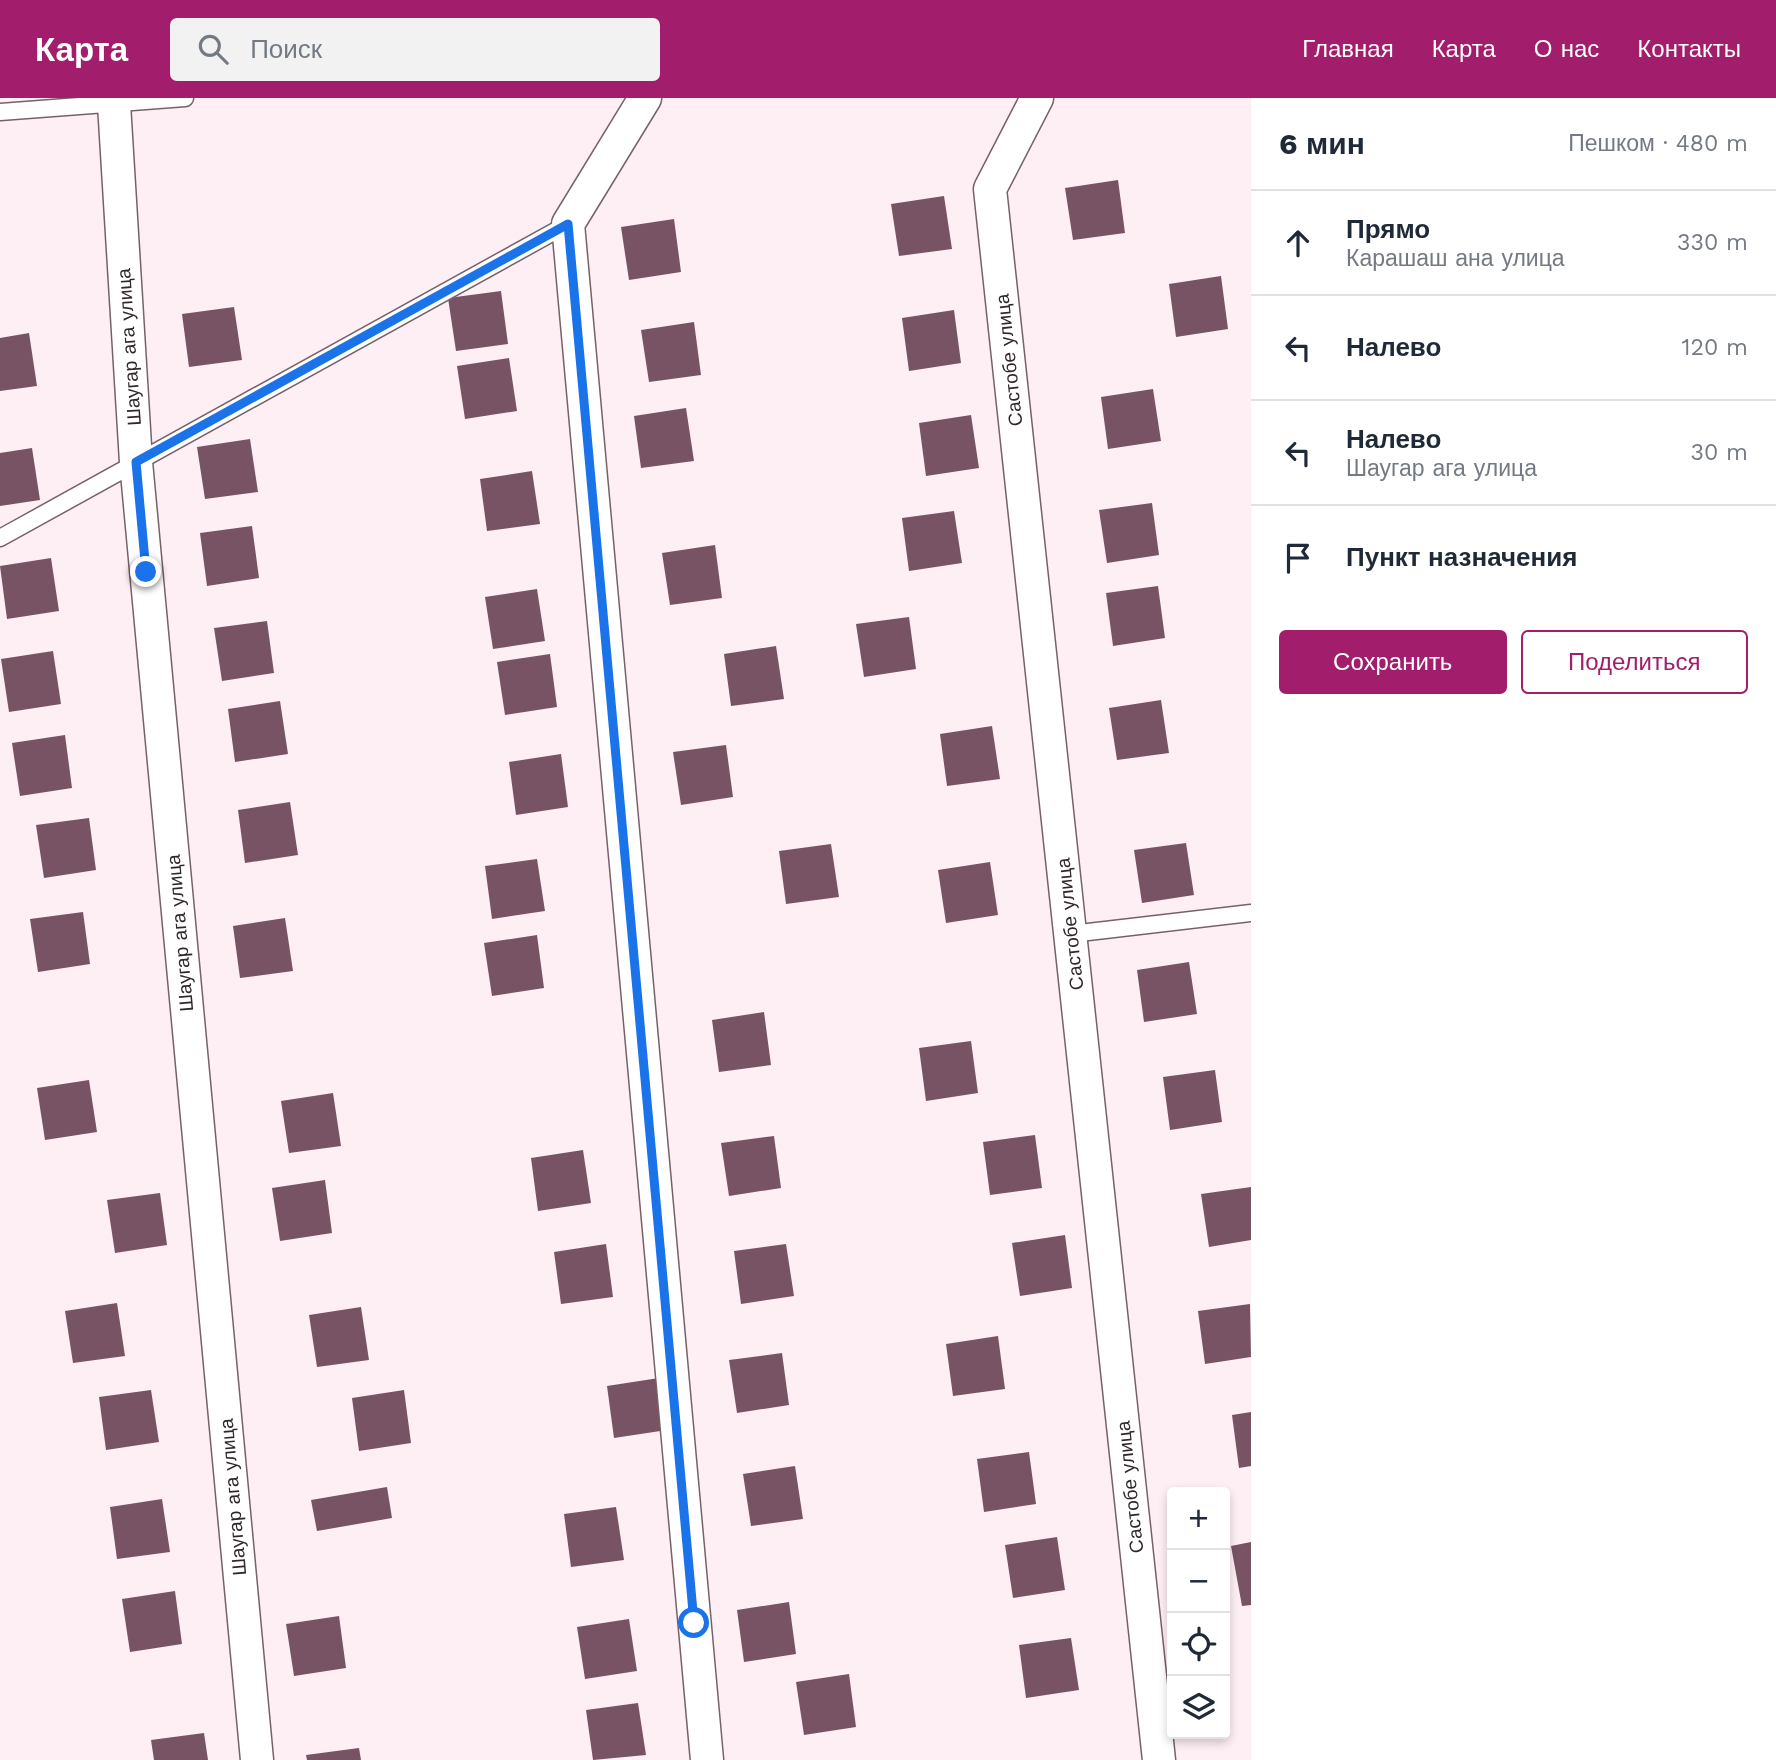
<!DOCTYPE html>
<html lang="ru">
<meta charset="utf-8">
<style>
body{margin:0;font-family:"Work Sans",sans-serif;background:#f2f2f3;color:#1f2937}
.controls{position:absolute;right:21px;bottom:21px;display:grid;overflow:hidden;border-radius:7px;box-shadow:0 4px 10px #0003}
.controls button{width:63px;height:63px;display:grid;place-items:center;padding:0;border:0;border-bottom:2px solid #e0e1e3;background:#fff;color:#1f2937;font:35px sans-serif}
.stop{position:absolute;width:21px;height:21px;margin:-16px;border:5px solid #1a73e8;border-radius:50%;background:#fff}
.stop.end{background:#1a73e8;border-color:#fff;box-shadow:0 2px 7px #0008}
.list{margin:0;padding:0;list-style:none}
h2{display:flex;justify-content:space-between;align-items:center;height:91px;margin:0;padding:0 28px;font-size:30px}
h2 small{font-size:23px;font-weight:400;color:#747a83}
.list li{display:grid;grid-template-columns:46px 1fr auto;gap:21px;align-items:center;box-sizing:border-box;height:105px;padding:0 28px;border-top:2px solid #e0e1e3}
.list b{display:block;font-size:26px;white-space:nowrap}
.list p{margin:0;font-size:23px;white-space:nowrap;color:#747a83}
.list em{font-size:23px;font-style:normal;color:#747a83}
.actions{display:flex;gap:14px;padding:21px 28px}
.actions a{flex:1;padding:16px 0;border:2px solid #a21d6b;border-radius:7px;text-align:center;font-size:24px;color:#a21d6b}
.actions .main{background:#a21d6b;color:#fff}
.icon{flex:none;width:38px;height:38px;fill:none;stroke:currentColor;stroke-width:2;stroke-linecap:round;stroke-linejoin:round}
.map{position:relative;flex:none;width:1251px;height:1662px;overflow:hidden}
header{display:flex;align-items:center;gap:42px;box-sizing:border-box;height:98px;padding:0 35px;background:#a21d6b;color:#fff}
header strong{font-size:33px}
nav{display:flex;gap:38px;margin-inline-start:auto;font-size:24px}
.search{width:490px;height:63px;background:#f2f2f3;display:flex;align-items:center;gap:18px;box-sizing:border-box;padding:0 24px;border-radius:7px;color:#747a83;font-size:26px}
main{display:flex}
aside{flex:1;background:#fff}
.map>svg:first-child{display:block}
</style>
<header>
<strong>Карта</strong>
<div class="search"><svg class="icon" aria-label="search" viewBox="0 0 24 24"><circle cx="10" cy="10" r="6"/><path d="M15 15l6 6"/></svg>Поиск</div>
<nav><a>Главная</a><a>Карта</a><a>О нас</a><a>Контакты</a></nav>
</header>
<main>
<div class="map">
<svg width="1251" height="1662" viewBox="0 0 1251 1662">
<rect width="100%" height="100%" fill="#feeff5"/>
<path fill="#775364" d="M1118,82L1125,135L1073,142L1065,90Z
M944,98L952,151L899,158L891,106Z
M674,121L681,174L629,182L621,129Z
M1221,178L1228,231L1176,239L1169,186Z
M501,193L508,246L456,253L448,200Z
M234,209L242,262L189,269L182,216Z
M954,212L961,265L909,273L902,220Z
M694,224L701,277L649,284L641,232Z
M29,235L37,288L0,293V240Z
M509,260L517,313L465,321L457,268Z
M1153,291L1161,343L1108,351L1101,299Z
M686,310L694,363L641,370L634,318Z
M971,317L979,370L926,378L919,325Z
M250,341L258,394L205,401L197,349Z
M32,350L40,402L0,408V355Z
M532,373L540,426L487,433L480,381Z
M1152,405L1159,457L1107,465L1099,412Z
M954,413L962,465L909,473L902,420Z
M252,428L259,480L207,488L200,435Z
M715,447L722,500L670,507L662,455Z
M51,460L59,513L7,521L0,468Z
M1158,488L1165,540L1113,548L1106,495Z
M537,491L545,543L493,551L485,499Z
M909,519L916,571L864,579L856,526Z
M267,523L274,575L222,583L214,530Z
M776,548L784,601L731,608L724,556Z
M53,553L61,606L9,614L1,561Z
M550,556L557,609L505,617L497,564Z
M1161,602L1169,655L1117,662L1109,610Z
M280,603L288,656L235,664L228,611Z
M992,628L1000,681L947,688L940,636Z
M65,637L72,690L20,698L12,645Z
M726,647L733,699L681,707L673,654Z
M561,656L568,709L516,717L509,664Z
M290,704L298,757L245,765L238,712Z
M89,720L96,772L44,780L36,727Z
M1186,745L1194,797L1142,805L1134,752Z
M831,746L839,799L786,806L779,753Z
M537,761L545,813L492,821L485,768Z
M990,764L998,817L946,825L938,772Z
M83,814L90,866L38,874L30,821Z
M285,820L293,873L240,880L233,828Z
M537,837L544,890L492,898L484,845Z
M1189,864L1197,916L1144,924L1137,872Z
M764,914L771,967L719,974L712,922Z
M971,943L978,995L926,1003L919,950Z
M1215,972L1222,1024L1170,1032L1163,979Z
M89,982L97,1034L45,1042L37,990Z
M333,995L341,1048L289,1055L281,1003Z
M1035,1037L1042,1090L990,1097L983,1044Z
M774,1038L781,1090L729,1098L721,1045Z
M583,1052L591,1105L538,1113L531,1060Z
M325,1082L332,1135L280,1143L272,1090Z
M1251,1089V1142L1209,1149L1201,1096Z
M160,1095L167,1147L115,1155L107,1102Z
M1065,1137L1072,1190L1020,1198L1012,1145Z
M606,1146L613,1199L561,1206L554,1154Z
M786,1146L794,1198L741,1206L734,1153Z
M117,1205L125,1258L73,1265L65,1213Z
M1250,1206L1251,1259L1205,1266L1198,1213Z
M361,1209L369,1262L317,1269L309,1217Z
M998,1238L1005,1291L953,1298L946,1246Z
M782,1255L789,1307L737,1315L729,1262Z
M659,1280L667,1332L614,1340L607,1288Z
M151,1292L159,1344L106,1352L99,1299Z
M404,1292L411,1345L359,1353L352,1300Z
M1251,1314V1368L1239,1370L1232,1317Z
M1029,1354L1036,1406L984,1414L977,1361Z
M795,1368L803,1421L751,1428L743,1376Z
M387,1389L392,1420L317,1433L311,1402Z
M162,1401L170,1454L117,1461L110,1409Z
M616,1409L624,1462L571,1469L564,1416Z
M1057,1439L1065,1492L1013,1500L1005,1447Z
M1251,1444V1507L1242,1508L1231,1448Z
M175,1493L182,1546L130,1554L122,1501Z
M789,1504L796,1556L744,1564L737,1512Z
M339,1518L346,1570L294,1578L286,1526Z
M629,1521L637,1573L585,1581L577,1529Z
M1071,1540L1079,1592L1026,1600L1019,1547Z
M849,1576L856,1629L804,1637L796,1584Z
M638,1605L646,1657L593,1662L586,1612Z
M204,1635L208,1662H154L151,1642Z
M359,1650L361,1662H307L306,1657Z"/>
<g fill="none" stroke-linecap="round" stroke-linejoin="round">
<g stroke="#76616a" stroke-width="19">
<path id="lane" d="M0,14L185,0
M0,440L568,126
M1071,836L1251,815"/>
</g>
<g stroke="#76616a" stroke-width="35">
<path id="street" d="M645,0L568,126L707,1662
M1037,0L990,91L1159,1662
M114,6L136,364L257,1662"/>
</g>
<use href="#lane" stroke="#fff" stroke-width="16"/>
<use href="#street" stroke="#fff" stroke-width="32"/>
</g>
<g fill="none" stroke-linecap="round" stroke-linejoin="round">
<path stroke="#1a73e8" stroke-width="9" d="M146,474L136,364L568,126L694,1525"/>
</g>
<g text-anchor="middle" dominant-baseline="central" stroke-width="7" stroke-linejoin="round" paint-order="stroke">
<g font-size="19" fill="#30272b" stroke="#fff">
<text transform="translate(129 249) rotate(-94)">Шаугар ага улица</text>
<text transform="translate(1009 262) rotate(-96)">Састобе улица</text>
<text transform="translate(1070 826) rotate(-96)">Састобе улица</text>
<text transform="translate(180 835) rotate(-95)">Шаугар ага улица</text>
<text transform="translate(1130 1389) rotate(-96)">Састобе улица</text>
<text transform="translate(233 1399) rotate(-95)">Шаугар ага улица</text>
</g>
</g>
</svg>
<div class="controls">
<button>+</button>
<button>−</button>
<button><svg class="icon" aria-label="locate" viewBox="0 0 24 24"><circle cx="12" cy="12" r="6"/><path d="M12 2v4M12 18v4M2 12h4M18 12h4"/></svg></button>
<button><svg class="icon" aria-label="layers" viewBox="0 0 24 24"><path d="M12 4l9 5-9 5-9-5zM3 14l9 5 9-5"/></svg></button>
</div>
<div class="stop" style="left:694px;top:1525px"></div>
<div class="stop end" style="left:146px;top:474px"></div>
</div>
<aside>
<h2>6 мин<small>Пешком · 480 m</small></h2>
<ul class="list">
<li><svg class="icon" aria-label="ahead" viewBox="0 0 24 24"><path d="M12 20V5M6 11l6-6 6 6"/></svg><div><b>Прямо</b><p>Карашаш ана улица</p></div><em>330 m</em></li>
<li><svg class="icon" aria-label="left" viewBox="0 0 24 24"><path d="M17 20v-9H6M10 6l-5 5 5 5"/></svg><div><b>Налево</b></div><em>120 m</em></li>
<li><svg class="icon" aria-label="left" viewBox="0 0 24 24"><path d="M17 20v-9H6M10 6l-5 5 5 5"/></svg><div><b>Налево</b><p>Шаугар ага улица</p></div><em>30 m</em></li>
<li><svg class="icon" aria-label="arrive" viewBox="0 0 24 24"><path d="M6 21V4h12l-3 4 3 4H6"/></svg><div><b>Пункт назначения</b></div></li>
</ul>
<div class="actions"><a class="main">Сохранить</a><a>Поделиться</a></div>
</aside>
</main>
